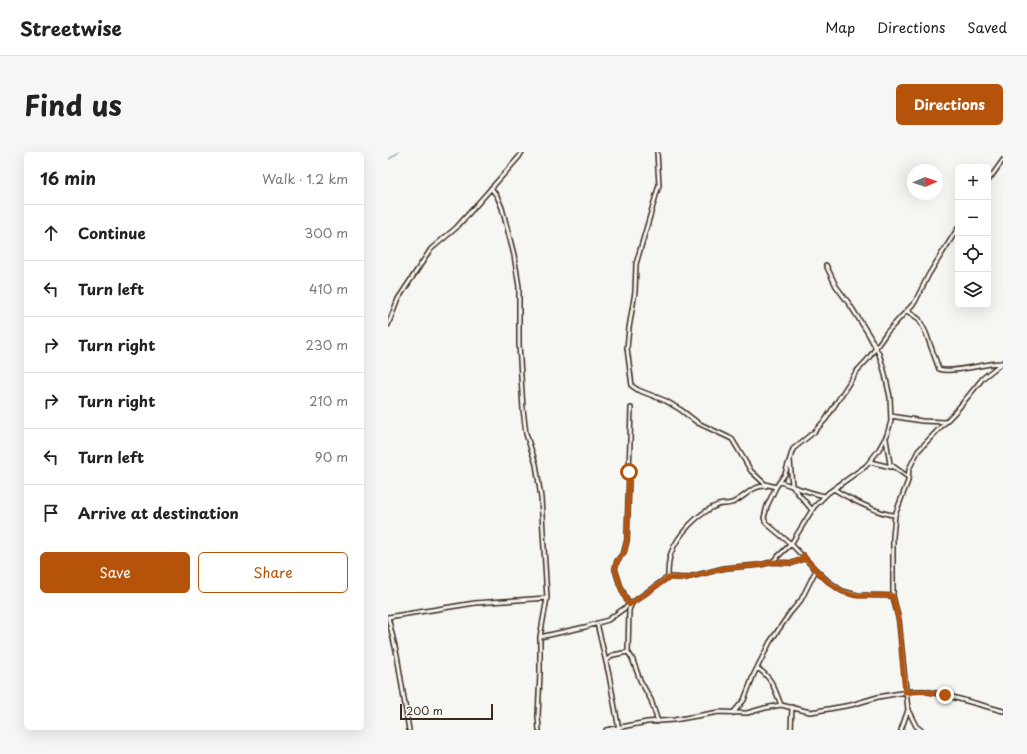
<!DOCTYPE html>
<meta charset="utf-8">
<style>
body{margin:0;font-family:"Playpen Sans",sans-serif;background:#f6f6f6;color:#222}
.controls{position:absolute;right:12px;top:12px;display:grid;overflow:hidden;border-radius:6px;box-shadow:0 4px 16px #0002}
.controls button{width:36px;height:36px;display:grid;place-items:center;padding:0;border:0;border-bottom:1px solid #e0e0e0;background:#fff;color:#222;font:20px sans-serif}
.compass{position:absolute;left:519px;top:12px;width:36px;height:36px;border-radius:50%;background:#fff;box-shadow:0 4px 16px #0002;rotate:88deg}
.scale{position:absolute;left:12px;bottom:10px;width:93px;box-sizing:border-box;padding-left:4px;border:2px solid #3b2a1e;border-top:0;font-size:11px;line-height:14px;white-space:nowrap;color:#3b2a1e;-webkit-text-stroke:3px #f6f6f2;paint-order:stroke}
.stop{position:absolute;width:12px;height:12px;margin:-9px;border:3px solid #b45309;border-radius:50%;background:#fff}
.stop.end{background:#b45309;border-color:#fff;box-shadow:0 1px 4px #0008}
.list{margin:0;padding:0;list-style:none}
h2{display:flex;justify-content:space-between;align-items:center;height:52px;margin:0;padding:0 16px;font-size:17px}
h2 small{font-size:13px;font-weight:400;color:#767676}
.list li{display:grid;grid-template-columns:26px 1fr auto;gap:12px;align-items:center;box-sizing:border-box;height:56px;padding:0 16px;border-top:1px solid #e0e0e0}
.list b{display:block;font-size:15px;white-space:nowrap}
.list em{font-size:13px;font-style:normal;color:#767676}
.actions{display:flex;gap:8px;padding:12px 16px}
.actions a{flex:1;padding:9px 0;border:1px solid #b45309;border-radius:6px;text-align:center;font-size:14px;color:#b45309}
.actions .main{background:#b45309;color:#fff}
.icon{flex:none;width:22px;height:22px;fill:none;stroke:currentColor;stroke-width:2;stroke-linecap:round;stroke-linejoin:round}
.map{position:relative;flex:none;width:615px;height:578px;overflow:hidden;border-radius:6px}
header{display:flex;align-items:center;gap:24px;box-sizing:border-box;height:56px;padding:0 20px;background:#fff;border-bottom:1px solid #e0e0e0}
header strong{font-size:19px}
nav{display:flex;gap:22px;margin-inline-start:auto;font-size:14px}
.intro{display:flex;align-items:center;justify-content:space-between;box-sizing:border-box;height:96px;padding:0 24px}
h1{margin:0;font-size:28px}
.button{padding:10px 18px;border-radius:6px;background:#b45309;color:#fff;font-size:14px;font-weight:700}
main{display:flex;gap:24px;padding:0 24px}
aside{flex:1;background:#fff;border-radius:6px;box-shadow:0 4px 16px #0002}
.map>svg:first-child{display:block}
</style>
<header>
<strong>Streetwise</strong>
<nav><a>Map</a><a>Directions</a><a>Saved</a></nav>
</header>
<div class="intro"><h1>Find us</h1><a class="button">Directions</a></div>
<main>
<aside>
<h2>16 min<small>Walk · 1.2 km</small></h2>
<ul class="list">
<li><svg class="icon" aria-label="ahead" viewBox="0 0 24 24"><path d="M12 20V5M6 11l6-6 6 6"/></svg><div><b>Continue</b></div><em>300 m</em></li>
<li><svg class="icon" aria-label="left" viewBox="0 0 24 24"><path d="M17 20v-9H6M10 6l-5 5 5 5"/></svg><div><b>Turn left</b></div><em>410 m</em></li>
<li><svg class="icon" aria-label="right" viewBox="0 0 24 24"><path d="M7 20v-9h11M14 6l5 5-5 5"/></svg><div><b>Turn right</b></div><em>230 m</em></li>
<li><svg class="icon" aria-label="right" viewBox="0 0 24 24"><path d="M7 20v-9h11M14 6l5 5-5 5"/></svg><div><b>Turn right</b></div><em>210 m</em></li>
<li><svg class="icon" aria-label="left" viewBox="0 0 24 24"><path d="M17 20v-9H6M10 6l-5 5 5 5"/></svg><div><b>Turn left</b></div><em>90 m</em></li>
<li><svg class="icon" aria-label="arrive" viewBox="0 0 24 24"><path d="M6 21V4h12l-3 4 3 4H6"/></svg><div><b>Arrive at destination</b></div></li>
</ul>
<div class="actions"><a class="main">Save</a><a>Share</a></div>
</aside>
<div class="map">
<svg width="615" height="578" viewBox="0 0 615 578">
<rect width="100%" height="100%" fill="#f6f6f2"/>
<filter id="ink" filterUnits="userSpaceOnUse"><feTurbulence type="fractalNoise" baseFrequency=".025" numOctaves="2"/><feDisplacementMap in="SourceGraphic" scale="8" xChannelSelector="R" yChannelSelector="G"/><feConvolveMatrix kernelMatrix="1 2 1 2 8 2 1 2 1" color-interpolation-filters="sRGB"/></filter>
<g filter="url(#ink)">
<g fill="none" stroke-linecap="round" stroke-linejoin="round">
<path stroke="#648a92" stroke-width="1" d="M0,8L11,0"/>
<g stroke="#3b2a1e" stroke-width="6">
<path id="minor" d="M269,0L271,33L248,112L247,140L241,176L239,196L244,234L250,238L278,249L293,258L310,271L344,287L363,319L377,332L388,335
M600,29L615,8
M103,36L109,44L114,56L126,103L131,135V192L135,257L138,282L148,312L153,346L159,446L152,485V521L150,564L151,578
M519,159L531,167L538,181L551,217C563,222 597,211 613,211
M0,173L10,147L43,97L68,76L131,5L134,0
M503,264L534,269L558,270
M498,287L502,312L520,325
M402,308L404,334L424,358
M482,310L503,315
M392,330C407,335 421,341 437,344
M446,337C458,345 493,363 507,363
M384,410L405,411L415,407V403
M280,425C280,417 280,409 283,401C291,381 310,361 330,353C335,351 341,353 346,350C357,345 365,333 378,334
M505,444L469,443L454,439L440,429L428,418L403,392L378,371L376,366L379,354L388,335L397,322L405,297L426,280L438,267L468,220L480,207L499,180L527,150L541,122L570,76
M241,453L232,433L227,417L229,409L236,400L239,388L243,256
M0,465L87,451L159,446
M0,465L9,503L21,578
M209,471L221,523L231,578
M152,485L197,475L220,468L280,425L297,426L337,416L372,413L384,410L403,392L426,355L440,341L478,314L490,299L499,283L503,269L502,245L496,218L491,202L481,183L462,153L448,134L438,113
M240,500L244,506L252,528L263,548L270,570
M218,509L225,503L240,500L241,458L244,451
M369,516C384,525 387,538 393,553
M345,561L356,548L366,522L382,490L402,461L413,448L428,418
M218,578L259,570L286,568L331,560L359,561L377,556L393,553L422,560L429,559L463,553L490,545L525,539H536L557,543L615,559
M403,578L404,555
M513,578L520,558
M533,578L528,574L520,558L511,469L505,444V385L507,363L520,329L521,317L530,299L569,258L595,226L615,210"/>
</g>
<use href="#minor" stroke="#f6f6f2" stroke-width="3"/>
</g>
</g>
<g fill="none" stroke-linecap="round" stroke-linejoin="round" filter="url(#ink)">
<path stroke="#b45309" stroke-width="5" d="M241,320L239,388L236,400L229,409L227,417L232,433L241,453L280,426H298L337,416L372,413L384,410L405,411L415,407V403C429,419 447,442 470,444C481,444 494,442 505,444L511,469L517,540L536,539L557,543"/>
</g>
</svg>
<div class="controls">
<button>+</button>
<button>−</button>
<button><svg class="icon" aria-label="locate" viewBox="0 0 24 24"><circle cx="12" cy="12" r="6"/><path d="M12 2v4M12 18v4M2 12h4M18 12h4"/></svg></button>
<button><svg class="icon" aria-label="layers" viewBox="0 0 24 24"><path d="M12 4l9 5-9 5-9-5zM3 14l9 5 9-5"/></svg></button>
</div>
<svg class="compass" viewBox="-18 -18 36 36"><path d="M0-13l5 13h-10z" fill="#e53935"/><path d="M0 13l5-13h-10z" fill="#767676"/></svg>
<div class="scale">200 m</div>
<div class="stop" style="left:241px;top:320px"></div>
<div class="stop end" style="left:557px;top:543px"></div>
</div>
</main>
